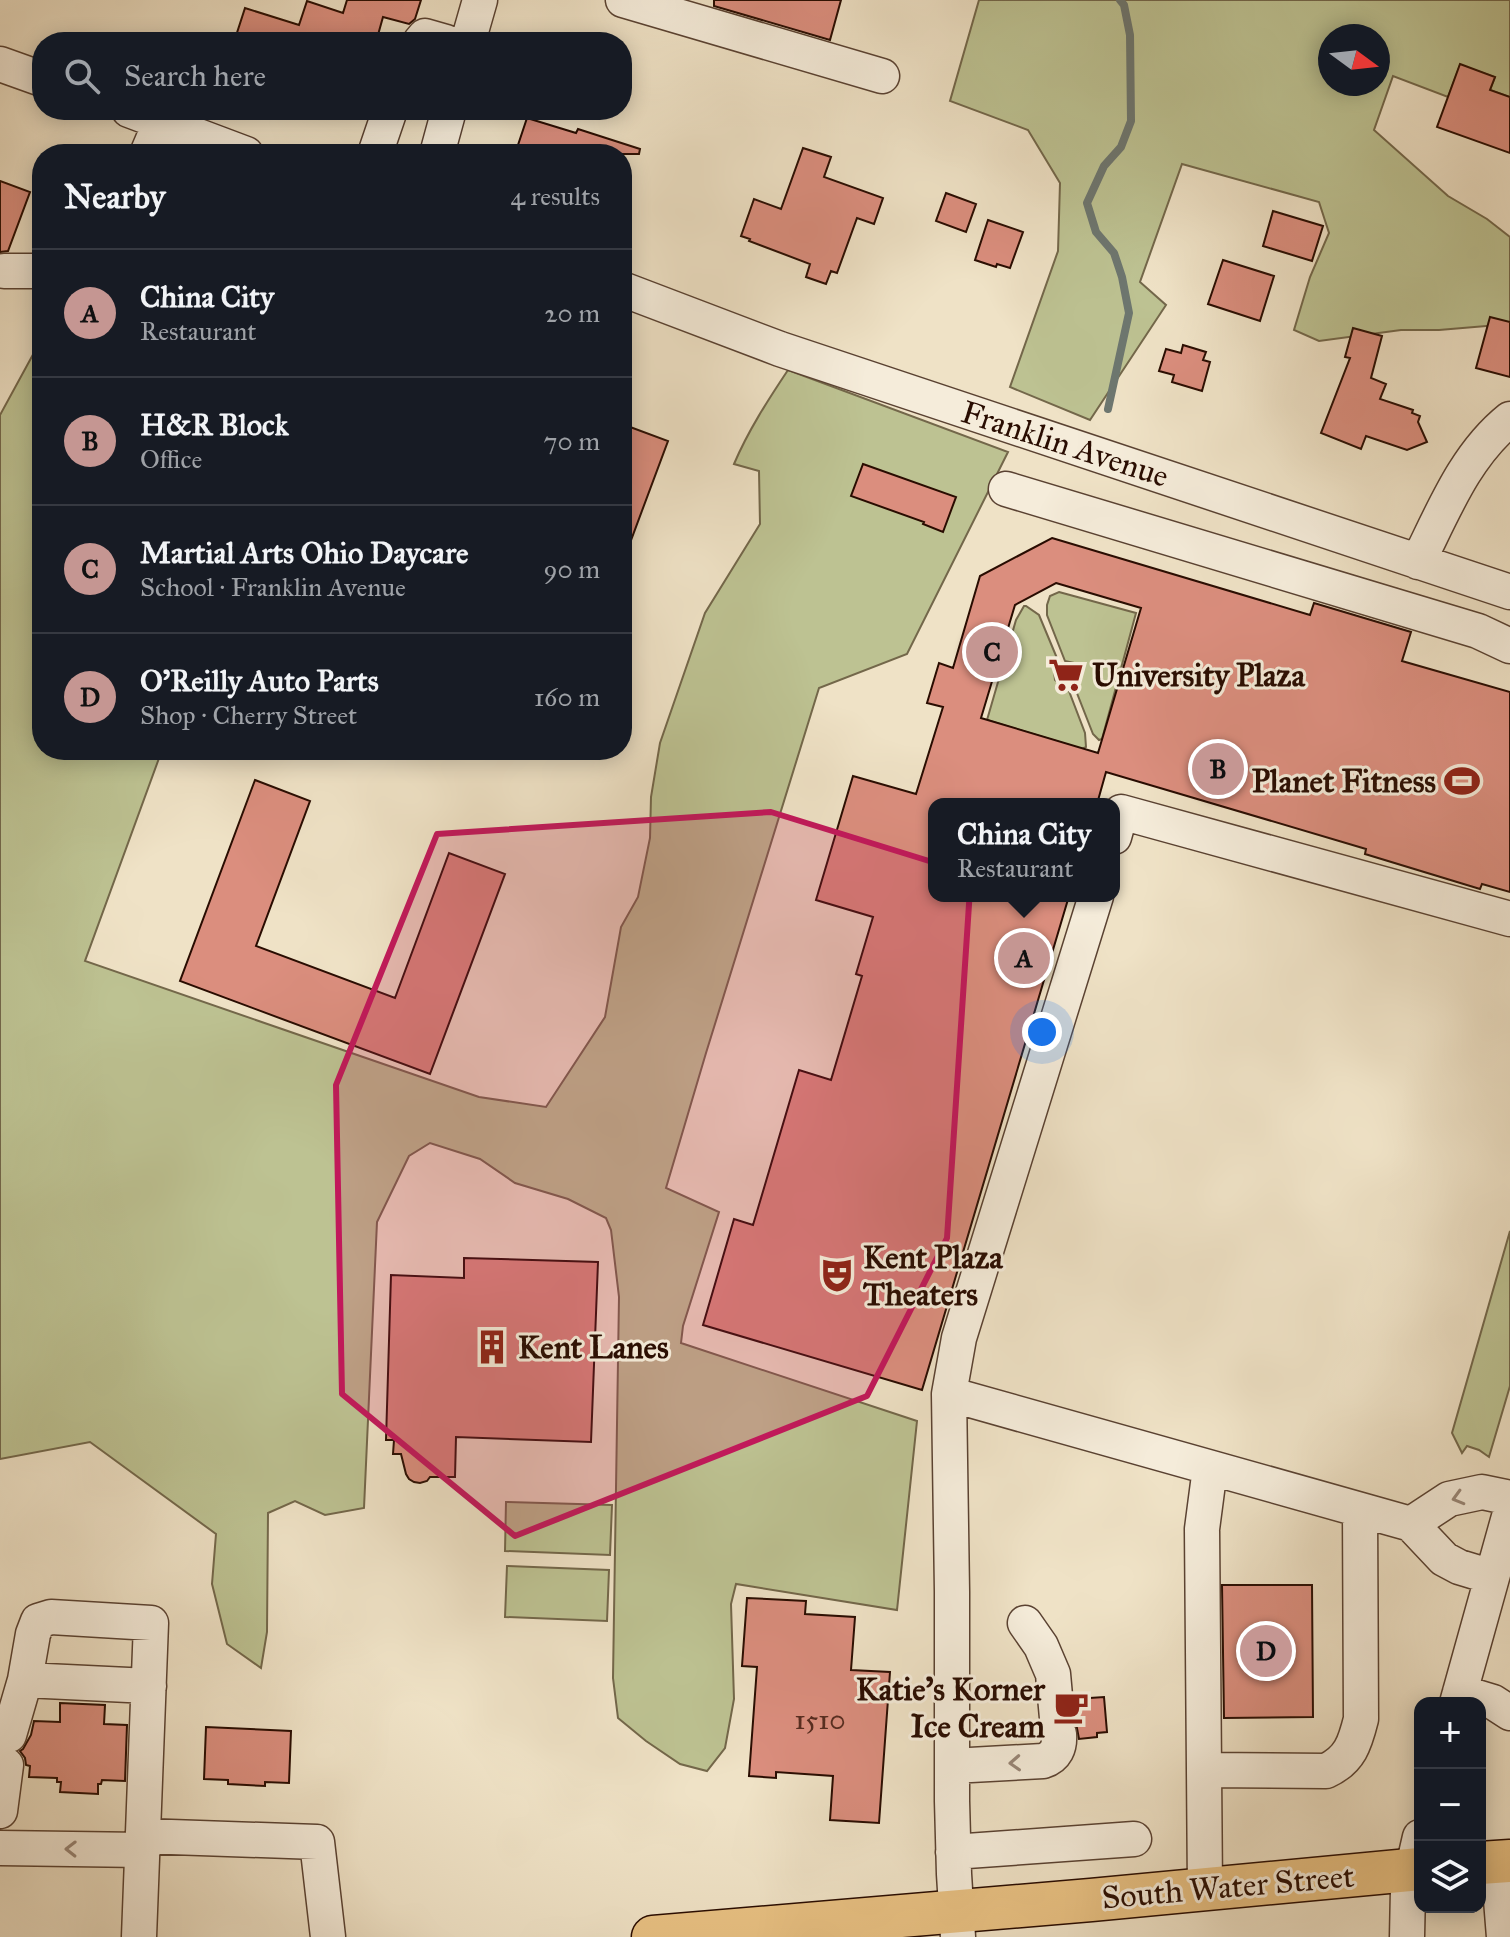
<!DOCTYPE html>
<meta charset="utf-8">
<style>
body{margin:0;font-family:"IM FELL Great Primer",serif;background:#20242c;color:#f1f3f6}
.controls{position:absolute;right:24px;bottom:24px;display:grid;overflow:hidden;border-radius:16px;box-shadow:0 4px 20px #0003}
.controls button{width:72px;height:72px;display:grid;place-items:center;padding:0;border:0;border-bottom:2px solid #363941;background:#171b24;color:#f1f3f6;font:40px sans-serif}
.compass{position:absolute;left:1318px;top:24px;width:72px;height:72px;border-radius:50%;background:#171b24;box-shadow:0 4px 20px #0003;rotate:105deg}
.you{position:absolute;left:1042px;top:1032px;width:28px;height:28px;margin:-20px;border:6px solid #fff;border-radius:50%;background:#1a73e8;box-shadow:0 0 0 12px #1a73e833}
.badge{display:grid;place-items:center;width:52px;height:52px;border-radius:50%;background:#c59692;color:#111;font-size:26px;font-weight:700}
.pin{position:absolute;translate:-50% -50%;border:4px solid #fff;box-shadow:0 2px 8px #0006}
.popup{position:absolute;left:928px;top:798px;width:192px;height:104px;box-sizing:border-box;display:grid;place-content:center;border-radius:16px;background:#171b24;filter:drop-shadow(0 2px 6px #0005);font-size:26px;white-space:nowrap;color:#9ea1a6}
.popup b{font-size:30px;color:#f1f3f6}
.popup::after{content:'';position:absolute;left:50%;top:100%;margin-left:-16px;border:16px solid transparent;border-top-color:#171b24}
.list{margin:0;padding:0;list-style:none}
h2{display:flex;justify-content:space-between;align-items:center;height:104px;margin:0;padding:0 32px;font-size:34px}
h2 small{font-size:26px;font-weight:400;color:#9ea1a6}
.list li{display:grid;grid-template-columns:52px 1fr auto;gap:24px;align-items:center;box-sizing:border-box;height:128px;padding:0 32px;border-top:2px solid #363941}
.list b{display:block;font-size:30px;white-space:nowrap}
.list p{margin:0;font-size:26px;white-space:nowrap;color:#9ea1a6}
.list em{font-size:26px;font-style:normal;color:#9ea1a6}
.icon{flex:none;width:44px;height:44px;fill:none;stroke:currentColor;stroke-width:2;stroke-linecap:round;stroke-linejoin:round}
.map{position:relative;flex:none;width:1510px;height:1937px;overflow:hidden}
.search{position:absolute;background:#171b24;box-shadow:0 4px 20px #0003;left:32px;top:32px;width:600px;height:88px;display:flex;align-items:center;gap:20px;box-sizing:border-box;padding:0 28px;border-radius:32px;color:#9ea1a6;font-size:30px}
.panel{position:absolute;background:#171b24;box-shadow:0 4px 20px #0003;left:32px;top:144px;width:600px;height:616px;border-radius:32px}
.map>svg:first-child{display:block}
</style>
<div class="map">
<svg width="1510" height="1937" viewBox="0 0 1510 1937">
<rect width="100%" height="100%" fill="#efe2c6"/>
<filter id="stains"><feTurbulence type="fractalNoise" baseFrequency=".0025" numOctaves="4"/><feColorMatrix values="0 0 0 0 .2 0 0 0 0 .09 0 0 0 0 .02 0 0 0 .5 -.17"/></filter>
<radialGradient id="worn" r=".72"><stop offset=".6" stop-color="#630" stop-opacity="0"/><stop offset="1" stop-color="#630" stop-opacity=".3"/></radialGradient>
<path fill="#bdc292" stroke="#73674a" stroke-width="2" fill-rule="evenodd" d="M979,0H1510V97L1490,90L1495,77L1460,65L1448,97L1393,76L1374,130L1448,196L1487,219L1510,237V324L1439,330H1401L1319,341L1294,330L1310,277L1329,233L1319,202L1182,164L1140,282L1166,305L1090,420L1010,387L1058,251L1060,183L1028,130L950,101ZM1330,36H1378V84H1330Z
M42,338V518L40,525L42,526V750H162L85,961L479,1097L546,1107L605,1017L621,927L638,897L650,838L651,797L660,743L705,613L760,524L759,471L734,464C748,431 768,400 788,370L1008,452L907,654L819,688L706,1053L666,1188L719,1212L683,1326L681,1343L917,1421L897,1610L736,1584L731,1604L734,1699L725,1748L707,1771L680,1764L646,1741L618,1718L613,1678L619,1297L611,1230L606,1218L568,1199L515,1183L480,1159L430,1143L409,1156L377,1222L364,1508L325,1515L295,1501L268,1513L267,1632L261,1668L227,1644L212,1584L216,1534L90,1442L0,1459V415Z
M1059,592L1136,613L1102,739L1099,740L1093,734L1073,683C1079,678 1080,670 1074,663L1065,661L1047,615V605L1050,596Z
M1024,606H1026L1039,615L1059,663L1054,671L1055,680L1061,685L1067,686L1085,733L1086,747L1082,749L987,720L1016,620Z
M1510,1231V1386L1489,1457L1479,1450L1467,1446L1462,1453L1452,1433Z
M506,1502L612,1505L610,1555L505,1551Z
M507,1566L609,1570L607,1621L505,1617Z"/>
<g fill="none" stroke-linecap="round" stroke-linejoin="round">
<path stroke="#6d766f" stroke-width="8" d="M1108,409L1129,313L1122,277L1114,253L1096,232L1087,203L1104,166L1121,147L1131,121L1130,35L1124,5L1120,0"/>
</g>
<path fill="#db8e7e" stroke="#290c01" stroke-width="2" fill-rule="evenodd" d="M347,0H421L415,19L409,24L383,17L376,42H234L245,8L299,25L307,1L343,13Z
M714,0H841L830,40L714,6Z
M1460,64L1495,77L1490,90L1510,97V153L1437,127Z
M527,118L576,133L578,129L640,149L639,154H515Z
M803,148L831,157L824,177L883,198L874,224L857,218L837,273L831,271L826,284L806,277L810,264L749,241L750,239L741,236L754,199L781,209Z
M0,181L30,192L8,251L0,252Z
M946,193L976,204L966,232L936,221Z
M1273,211L1323,226L1312,261L1263,246Z
M988,220L1023,232L1010,268L997,264L996,267L975,260Z
M1223,260L1274,276L1260,321L1208,304Z
M1490,317L1510,322V377L1476,368Z
M1353,328L1382,336L1371,378L1386,384L1380,399L1413,410L1412,413L1420,416L1418,422L1427,442L1407,450L1366,436L1361,449L1321,433L1350,358L1345,357Z
M1183,345L1206,352L1203,360L1210,362L1202,391L1172,382L1174,375L1159,371L1166,349L1181,353Z
M622,424L668,441L624,559L622,558Z
M863,464L956,497L943,532L923,524L924,522L851,496Z
M1052,538L1310,615L1314,603L1411,632L1402,661L1510,692V892L1482,884L1480,889L1365,854L1366,849L1106,772L1097,804H934V896H1069L922,1390L703,1325L734,1219L753,1225L799,1070L831,1080L862,976L856,974L873,917L816,900L853,776L916,794L943,707L927,703L939,663L953,668L980,576ZM1056,583L1141,608L1098,753L981,718L1015,605Z
M255,780L310,801L256,946L395,998L449,853L505,874L430,1074L180,981Z
M464,1258L598,1262L591,1442L456,1437L455,1477H430L427,1481L420,1483L414,1482L409,1479L406,1474L401,1454H393L394,1440H386L391,1275L464,1278Z
M1222,1585H1312L1313,1717L1224,1718Z
M747,1598L806,1601L805,1614L855,1617L851,1670L890,1672L879,1823L830,1820L833,1776L776,1772V1778L749,1776L757,1667L742,1666Z
M1104,1697L1107,1732L1097,1733V1737L1079,1739L1076,1723L1075,1699Z
M60,1703L105,1705L104,1724L127,1725L125,1781L102,1780L101,1784H98V1794L60,1792L61,1782H57V1778L29,1777L30,1766L26,1765L25,1758L20,1751L23,1749L31,1735L34,1721L60,1722Z
M206,1727L291,1731L289,1783L265,1782V1786L228,1784V1780L204,1779Z"/>
<g fill="none" stroke-linecap="round" stroke-linejoin="round">
<g stroke="#5a4232" stroke-width="37">
<path id="minor" d="M623,0L882,76
M420,42L425,36L446,42
M468,42L480,0
M0,64L42,79
M129,110L246,154
M147,154L161,121
M375,154L390,110
M437,154L449,110
M4,271H42
M622,289L780,349L1510,592
M1006,489L1478,631L1510,646
M1418,562C1443,512 1465,455 1510,419
M1114,837L1121,812L1510,919
M949,1394L1411,1524L1444,1559L1459,1567L1492,1577
M1411,1524L1449,1499L1482,1492L1510,1498
M1025,1623L1041,1646L1053,1674L1057,1718
M25,1680L149,1686
M1460,1692L1493,1702L1510,1713
M1457,1703L1510,1513
M9,1735L25,1680L33,1634L38,1621L51,1617L151,1623L139,1937
M952,1766L1043,1761C1056,1757 1060,1747 1059,1734
M1204,1770L1326,1771C1350,1760 1355,1743 1361,1719L1360,1510
M0,1811L6,1765
M143,1836L317,1842L328,1937
M0,1848L143,1850
M953,1852L1134,1839
M1498,1862L1504,1937
M1205,1890L1202,1529L1210,1468
M958,1937L954,1874L952,1801V1592L949,1394L959,1338L1096,896
M1407,1937L1408,1889L1420,1837"/>
</g>
<g stroke="#290c01" stroke-width="45">
<path id="major" d="M1480,1863L1510,1861
M653,1937L1091,1900L1420,1869"/>
</g>
<use href="#minor" stroke="#f5ecda" stroke-width="34"/>
<use href="#major" stroke="#e8c183" stroke-width="42"/>
</g>
<defs><path id="oneway-chevron" d="M-2-3.5L2.5 0L-2 3.5" fill="none" stroke-width="1.6" stroke-linecap="round" stroke-linejoin="round" transform="scale(2)"/></defs>
<g stroke="#998778">
<use href="#oneway-chevron" transform="translate(1458 1498) rotate(164)"/>
<use href="#oneway-chevron" transform="translate(1015 1763) rotate(177)"/>
<use href="#oneway-chevron" transform="translate(71 1849) rotate(-179)"/>
</g>
<path fill="#c2185b" fill-opacity="0.2" stroke="#c2185b" stroke-width="6" stroke-linejoin="round" d="M771,812L971,874L947,1238L867,1396L515,1536L342,1394L336,1085L437,834Z"/>
<defs>
<g id="supermarket-bare" transform="scale(2.76)"><path d="M-6-5.5h2.5l.6 2H6L4.5 2H-2.5L-4.4-4H-6ZM-1.5 3.2a1.3 1.3 0 1 0 .1 0ZM3 3.2a1.3 1.3 0 1 0 .1 0Z" fill="#8f2418" stroke="#f5ecda" stroke-width="2.5" paint-order="stroke"/></g>
<g id="stadium-bare" transform="scale(2.76)"><path d="M0-5a6.5 5 0 1 0 0 10a6.5 5 0 1 0 0-10ZM-3.5-1.8h7v3.6h-7Z" fill="#8f2418" stroke="#f5ecda" stroke-width="2.5" paint-order="stroke"/></g>
<g id="theatre-bare" transform="scale(2.76)"><path d="M-5-5.5Q0-4 5-5.5V0Q5 5 0 6Q-5 5-5 0ZM-3.3-2.5H-1v1.5H-3.3ZM1-2.5H3.3v1.5H1ZM-2.8 1Q0 5.5 2.8 1Z" fill="#8f2418" stroke="#f5ecda" stroke-width="2.5" paint-order="stroke"/></g>
<g id="building-bare" transform="scale(2.76)"><path d="M-4-6H4V6H1V3H-1V6H-4ZM-2.5-4.3h1.7v1.8h-1.7ZM.8-4.3h1.7v1.8H.8ZM-2.5-1h1.7V.8h-1.7ZM.8-1h1.7V.8H.8Z" fill="#8f2418" stroke="#f5ecda" stroke-width="2.5" paint-order="stroke"/></g>
<g id="cafe-bare" transform="scale(2.76)"><path d="M-5.5-4.5H6V0H3Q3 3.5 0 3.5H-2.5Q-5.5 3.5-5.5 0ZM3-3.2v2h1.7v-2ZM-6 4.5H4V6H-6Z" fill="#8f2418" stroke="#f5ecda" stroke-width="2.5" paint-order="stroke"/></g>
</defs>
<g fill-rule="evenodd">
<use href="#supermarket-bare" x="1066" y="675"/>
<use href="#stadium-bare" x="1462" y="781"/>
<use href="#theatre-bare" x="837" y="1275"/>
<use href="#building-bare" x="492" y="1347"/>
<use href="#cafe-bare" x="1071" y="1707"/>
</g>
<g text-anchor="middle" dominant-baseline="central" stroke-width="6" stroke-linejoin="round" paint-order="stroke">
<g font-size="28" fill="#562c20">
<text x="820" y="1719">1510</text>
</g>
<g font-size="32" fill="#290c01" stroke="#f5ecda">
<text transform="translate(1065 444) rotate(18)">Franklin Avenue</text>
<text transform="translate(1228 1887) rotate(-5)">South Water Street</text>
</g>
<g font-size="32" font-weight="bold" fill="#290c01" stroke="#f5ecda" text-anchor="start">
<text x="1092" y="675">University Plaza</text>
<text x="1436" y="781" text-anchor="end">Planet Fitness</text>
<text x="863" y="1257">Kent Plaza<tspan x="863" dy="37">Theaters</tspan></text>
<text x="518" y="1347">Kent Lanes</text>
<text x="1045" y="1689" text-anchor="end">Katie's Korner<tspan x="1045" dy="37">Ice Cream</tspan></text>
</g>
</g>
<rect width="100%" height="100%" filter="url(#stains)"/>
<rect width="100%" height="100%" fill="url(#worn)"/>
</svg>
<div class="controls">
<button>+</button>
<button>−</button>
<button><svg class="icon" aria-label="layers" viewBox="0 0 24 24"><path d="M12 4l9 5-9 5-9-5zM3 14l9 5 9-5"/></svg></button>
</div>
<svg class="compass" viewBox="-18 -18 36 36"><path d="M0-13l5 13h-10z" fill="#e53935"/><path d="M0 13l5-13h-10z" fill="#9ea1a6"/></svg>
<div class="you"></div>
<div class="pin badge" style="left:1024px;top:958px">A</div>
<div class="popup"><b>China City</b>Restaurant</div>
<div class="pin badge" style="left:1218px;top:769px">B</div>
<div class="pin badge" style="left:992px;top:652px">C</div>
<div class="pin badge" style="left:1266px;top:1651px">D</div>
<div class="search"><svg class="icon" aria-label="search" viewBox="0 0 24 24"><circle cx="10" cy="10" r="6"/><path d="M15 15l6 6"/></svg>Search here</div>
<section class="panel">
<h2>Nearby<small>4 results</small></h2>
<ul class="list">
<li><span class="badge">A</span><div><b>China City</b><p>Restaurant</p></div><em>20 m</em></li>
<li><span class="badge">B</span><div><b>H&amp;R Block</b><p>Office</p></div><em>70 m</em></li>
<li><span class="badge">C</span><div><b>Martial Arts Ohio Daycare</b><p>School · Franklin Avenue</p></div><em>90 m</em></li>
<li><span class="badge">D</span><div><b>O'Reilly Auto Parts</b><p>Shop · Cherry Street</p></div><em>160 m</em></li>
</ul>
</section>
</div>
